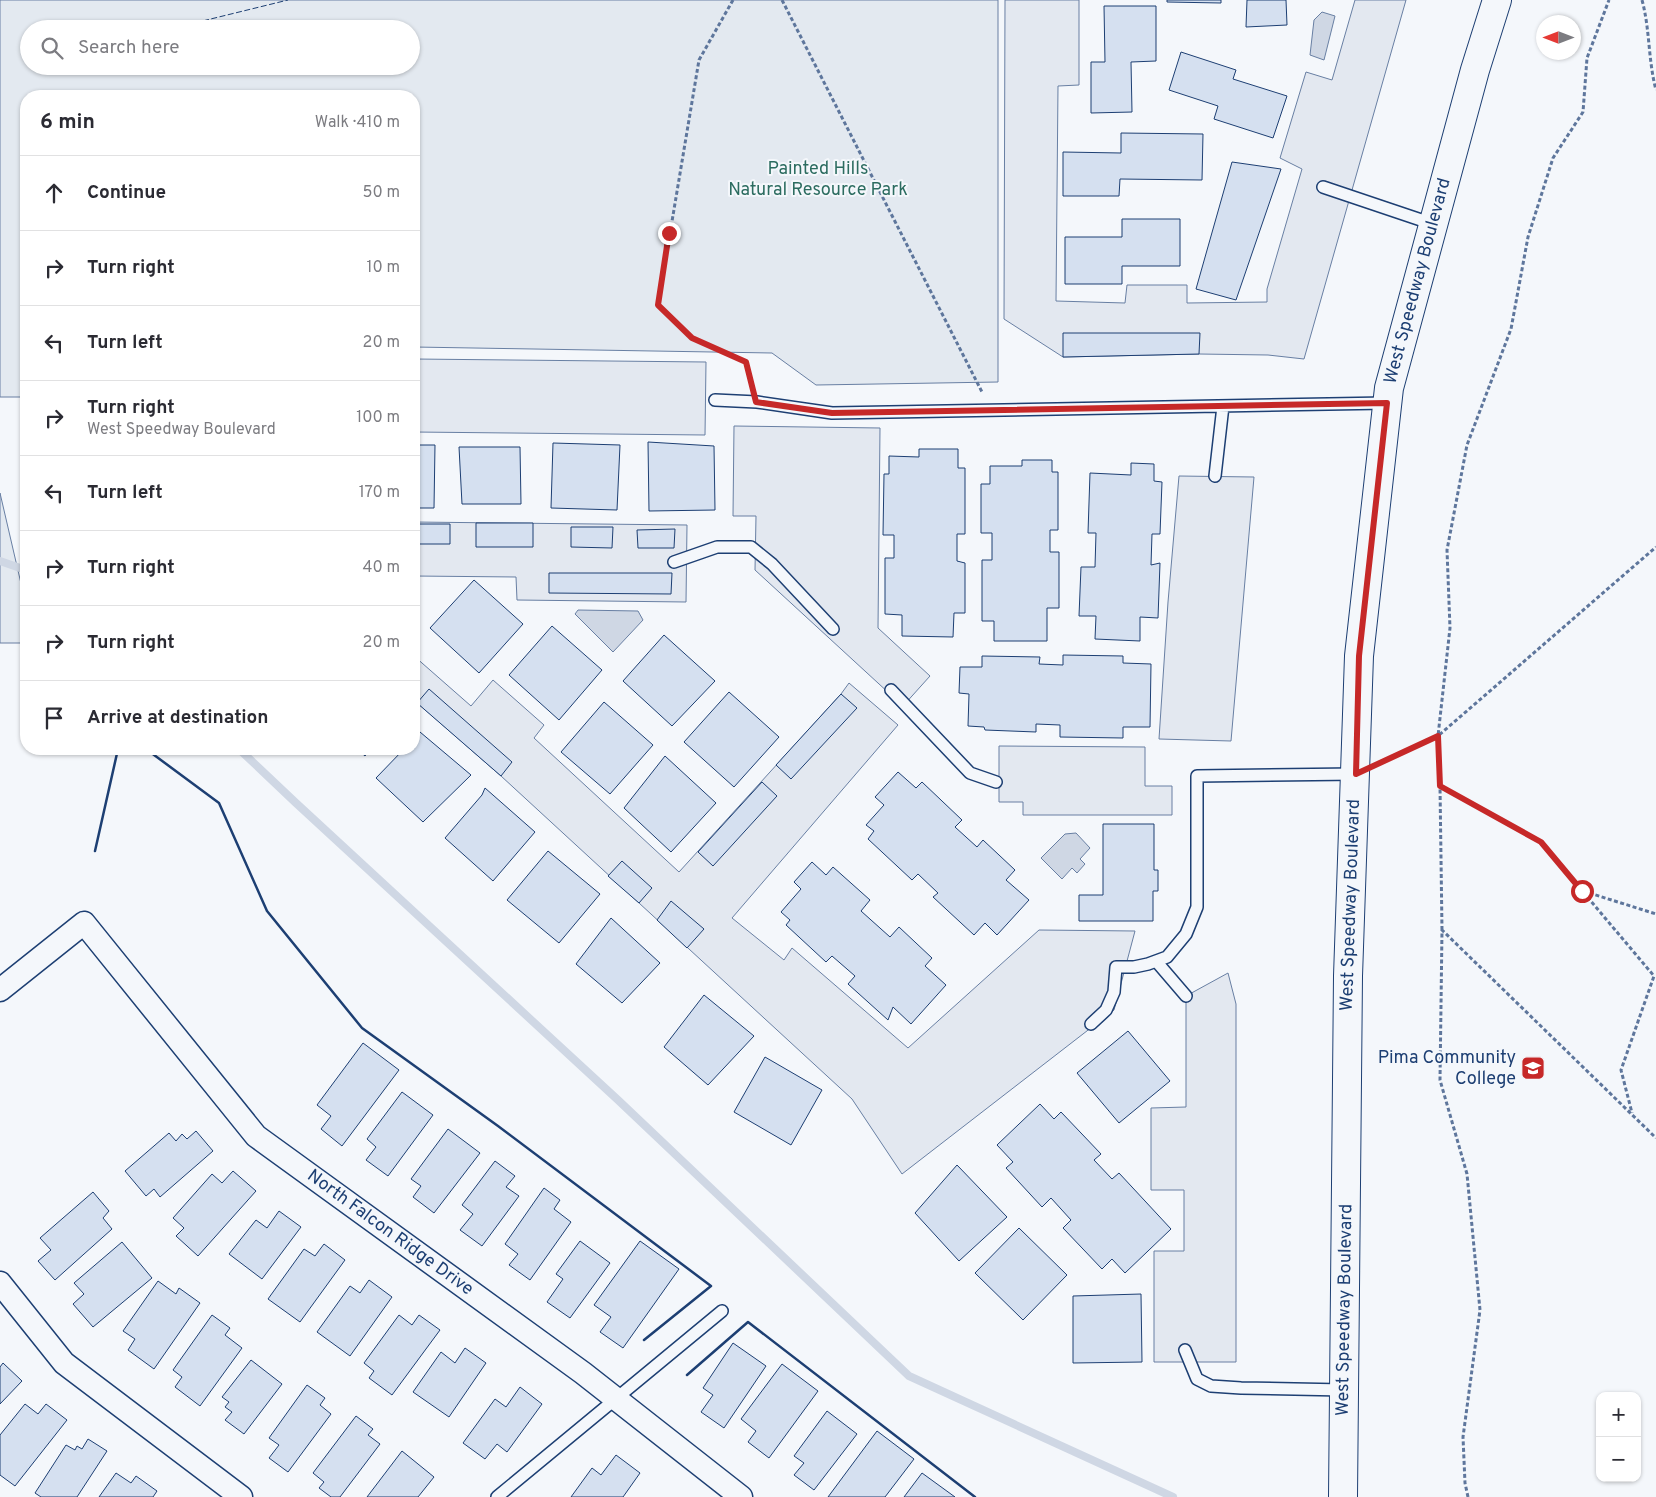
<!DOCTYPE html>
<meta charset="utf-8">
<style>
body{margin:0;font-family:Overpass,sans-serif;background:#f7f7f7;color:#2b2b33}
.controls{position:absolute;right:15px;bottom:15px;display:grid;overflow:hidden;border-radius:10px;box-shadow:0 1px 4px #0004}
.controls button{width:45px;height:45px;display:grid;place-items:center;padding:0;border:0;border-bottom:1px solid #e1e1e2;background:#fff;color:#2b2b33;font:25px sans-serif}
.compass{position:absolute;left:1536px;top:15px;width:45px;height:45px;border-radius:50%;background:#fff;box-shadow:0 1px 4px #0004;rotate:270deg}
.stop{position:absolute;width:15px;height:15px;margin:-11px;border:4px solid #c62828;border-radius:50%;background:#fff}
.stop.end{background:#c62828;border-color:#fff;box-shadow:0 1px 5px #0008}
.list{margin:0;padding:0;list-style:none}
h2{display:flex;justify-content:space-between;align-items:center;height:65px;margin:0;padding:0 20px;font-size:21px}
h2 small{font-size:16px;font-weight:400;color:#7c7c81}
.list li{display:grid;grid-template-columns:32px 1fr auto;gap:15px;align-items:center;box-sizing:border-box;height:75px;padding:0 20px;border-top:1px solid #e1e1e2}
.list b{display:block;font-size:19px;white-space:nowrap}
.list p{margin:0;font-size:16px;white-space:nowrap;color:#7c7c81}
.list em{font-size:16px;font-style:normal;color:#7c7c81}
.icon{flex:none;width:28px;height:28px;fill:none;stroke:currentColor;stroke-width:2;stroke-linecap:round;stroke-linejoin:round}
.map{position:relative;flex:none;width:1656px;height:1497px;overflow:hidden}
.search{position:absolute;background:#fff;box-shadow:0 1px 4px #0004;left:20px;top:20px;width:400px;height:55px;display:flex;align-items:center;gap:12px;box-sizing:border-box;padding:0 18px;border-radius:28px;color:#7c7c81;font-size:19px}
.panel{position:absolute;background:#fff;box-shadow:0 1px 4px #0004;left:20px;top:90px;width:400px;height:665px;border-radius:20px}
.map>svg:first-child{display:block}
</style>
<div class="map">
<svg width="1656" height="1497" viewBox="0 0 1656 1497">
<rect width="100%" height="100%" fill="#f4f7fb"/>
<path fill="#e3e9f0" stroke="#687fa3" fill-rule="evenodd" d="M0,0H998V382L816,385L772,353L414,347V96H26V397H0ZM29,29H411V66H29Z
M0,493L26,605V643H0Z"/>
<path fill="#e3e8f0" stroke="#687fa3" d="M1005,0H1079V85L1058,86L1056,301L1125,303L1127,285H1187V303L1267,302V289L1302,169L1280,158L1306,72L1332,80L1355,0H1406L1304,359L1268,355L1199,354L1063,357L1004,319Z
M414,359L706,362L705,435L414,432Z
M734,426L880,428L878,628L930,676L903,706L755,570L756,516H733Z
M1179,476L1254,477L1231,741L1159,739L1168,602Z
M414,522L687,525L686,602L517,600L516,577L414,576Z
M414,656L471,706L493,680L544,725L534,738L679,872L841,694L849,683L898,725L732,918L784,960L792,948L908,1048L1039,930L1135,931L1114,1010L902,1174L852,1099L501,776L414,700Z
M999,746L1145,747V786H1172V815H1023V802H999Z
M1228,973L1236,1004V1362H1154V1251H1184V1190H1151V1108L1186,1107V996Z"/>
<path fill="#cfd7e4" stroke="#687fa3" d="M1322,12L1335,16L1324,60L1310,55L1314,20Z
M578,610L638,611L643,620L613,652L575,614Z
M1076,833L1090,848L1080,859L1085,864L1077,873L1072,868L1062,879L1041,858L1065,834Z"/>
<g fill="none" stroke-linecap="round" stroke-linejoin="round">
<path stroke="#cfd7e4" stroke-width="8" d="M0,561L26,570
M239,749L296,803L618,1100L909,1376L1173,1497"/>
</g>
<path fill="#d5e0f0" stroke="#1d3f73" d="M1167,0H1221V3L1167,2Z
M1247,0H1286L1287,25L1246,27Z
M1104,6H1156V61L1131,62L1132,112L1091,113V62H1105Z
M1181,52L1236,70L1233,79L1287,96L1273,138L1214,119L1218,106L1169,90Z
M1121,133L1203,134L1202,180L1120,179L1119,196H1063V152L1121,153Z
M1232,162L1281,169L1236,300L1196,289Z
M1122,219H1180V266H1122V284H1065V237H1122Z
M1063,333H1200L1199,354L1063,357Z
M648,442L714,446L715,510L649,511Z
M553,443L620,445L617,510L551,508Z
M414,445H435L434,508H414Z
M459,447H520L521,504H462Z
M919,449H958V468H965V534H957V561L965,563V613H954L953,637L902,636V615L885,614V558H894V535H883L884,474H889V456L919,457Z
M1022,460H1052V472H1058V530H1050V552H1059V608H1047V641H994V621H982V560H992V533H981V484H990V466H1022Z
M1131,463L1154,464V481L1162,482L1160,534H1152L1151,565L1160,563L1158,618L1140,617V641L1095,639L1096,616H1079L1081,567H1095L1096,533H1088L1090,473L1131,475Z
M476,523H533V547H476Z
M414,524H450V544H414Z
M571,527H613L612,548L571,547Z
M675,529L674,548H638L637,530Z
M549,573H672L671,594L549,593Z
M474,580L523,624L479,673L430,628Z
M552,626L602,670L559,720L509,675Z
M664,635L715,681L672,726L623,681Z
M1063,655L1123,656V663L1151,664L1150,727H1123V738L1060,737V725L1036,724V732L985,730L984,727L968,726L969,694L959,693L960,667H982V656L1040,657L1039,664L1063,665Z
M429,689L512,762L501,776L417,703Z
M729,692L779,737L734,787L684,742Z
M841,694L857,708L791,779L776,765Z
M604,702L653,745L610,794L561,752Z
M420,732L471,775L423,822L376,778L404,749H414V738Z
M357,749H371L365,756Z
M665,756L716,803L671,852L624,808Z
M898,772L916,788L922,782L962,820L955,827L977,847L983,840L1015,870L1006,880L1029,900L997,935L985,923L974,935L933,897L938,893L918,874L912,880L868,839L874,831L866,825L884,805L875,797Z
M762,782L777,796L713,866L698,852Z
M485,788L535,832L493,881L445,838L482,795Z
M1103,824H1154V870H1158V891H1153V921H1079V895H1103Z
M548,851L600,894L559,943L507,900Z
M622,861L652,888L639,903L608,876Z
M812,862L826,875L833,867L870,900L861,911L890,937L899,927L932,958L925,966L946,985L911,1024L893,1007L888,1020L848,984L855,976L832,956L826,962L786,925L790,920L781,912L801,889L794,882Z
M671,901L704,929L687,948L657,920Z
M611,918L660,963L622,1003L576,964Z
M704,995L754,1036L708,1085L664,1047Z
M1128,1031L1170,1081L1119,1123L1077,1073Z
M363,1043L399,1070L342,1146L321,1129L331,1116L317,1105Z
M765,1057L822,1090L791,1145L734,1112Z
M402,1092L433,1115L388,1176L366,1160L376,1147L367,1139Z
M1040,1104L1054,1119L1061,1112L1101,1154L1094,1160L1112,1179L1119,1173L1171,1229L1125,1273L1112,1259L1102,1269L1063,1228L1071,1220L1051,1198L1042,1207L1006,1168L1013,1162L997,1145Z
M448,1129L480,1153L434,1213L413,1197L421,1186L411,1179Z
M196,1131L213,1151L160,1197L154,1189L146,1196L125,1171L169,1133L176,1141L182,1134L187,1139Z
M495,1161L515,1176L506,1187L519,1196L482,1246L460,1230L473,1214L462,1205Z
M957,1165L1007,1217L959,1261L915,1213Z
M233,1171L256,1191L198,1256L176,1236L184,1228L173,1218L212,1174L222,1183Z
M544,1188L560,1200L554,1209L571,1222L530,1280L509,1265L518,1254L505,1244Z
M93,1192L109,1211L103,1218L112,1229L55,1280L38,1261L51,1250L40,1238Z
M279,1211L301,1227L262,1279L229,1254L256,1220L267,1228Z
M1019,1228L1067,1275L1023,1320L975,1273Z
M580,1241L610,1263L570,1318L547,1302L563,1279L556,1274Z
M640,1241L679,1269L623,1348L600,1332L611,1317L594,1305Z
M122,1242L152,1278L93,1327L73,1304L84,1294L74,1283Z
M324,1244L345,1260L300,1322L268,1299L304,1249L315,1256Z
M369,1280L392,1297L350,1356L317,1332L350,1286L360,1293Z
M158,1281L176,1294L179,1288L200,1303L154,1369L128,1350L135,1339L123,1331Z
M1141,1294L1142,1362L1073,1363V1296Z
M212,1315L230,1328L225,1335L242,1348L200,1406L175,1387L182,1377L173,1370Z
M399,1315L412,1325L419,1315L440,1330L392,1395L369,1378L374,1371L364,1363Z
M733,1343L766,1366L724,1428L701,1412L713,1395L703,1388Z
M465,1348L486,1363L449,1417L413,1392L441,1352L455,1363Z
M251,1360L282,1384L244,1434L225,1420L232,1412L225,1407L229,1402L222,1397Z
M3,1363L22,1381L0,1404V1367Z
M782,1364L818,1391L769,1458L748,1442L756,1431L741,1419Z
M307,1385L325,1398L320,1405L331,1414L288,1472L269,1458L279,1445L269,1438Z
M520,1387L542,1404L507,1452L497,1444L485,1459L463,1443L495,1399L506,1407Z
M25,1404L38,1414L46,1404L67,1420L15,1486L0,1475V1435Z
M827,1411L857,1434L814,1490L794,1475L804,1463L794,1456Z
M356,1416L373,1429L368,1435L380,1444L340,1497H331L319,1488L324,1482L313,1473Z
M877,1431L914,1459L885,1497H828Z
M88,1439L107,1451L77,1497H41L35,1493L66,1445L75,1450L77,1446L82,1449Z
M402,1451L434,1477L418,1497H367Z
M616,1455L640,1473L623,1497H571L592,1468L601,1475Z
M116,1473L131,1483L136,1476L157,1491L153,1497H99Z
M922,1473L955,1497H904Z"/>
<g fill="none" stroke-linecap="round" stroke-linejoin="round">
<g stroke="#1d3f73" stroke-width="14">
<path id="service" d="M1323,187L1433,224
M715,400L757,402L832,413L1387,403
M1215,476L1223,406
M674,562L717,547H751L772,564L833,629
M891,690L970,773L996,782
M1156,961L1186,996
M1091,1024L1106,1010L1114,992L1116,967H1134L1148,964L1167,957L1186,934L1197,907V776L1356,774
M1185,1350L1197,1379L1211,1386L1241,1388L1344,1390
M497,1497L722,1311"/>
</g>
<g stroke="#1d3f73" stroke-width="25">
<path id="minor" d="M0,990L84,923L256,1136L583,1373L741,1497
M0,1283L64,1363L241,1497"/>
</g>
<g stroke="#1d3f73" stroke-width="30">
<path id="secondary" d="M1343,1497L1348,976L1359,656L1389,388L1475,70L1497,0"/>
</g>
<path stroke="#5e769c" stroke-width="3" stroke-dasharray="4 2.5" stroke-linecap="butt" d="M733,0L699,60L658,305L692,338L746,362L752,384
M782,0L982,392
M1642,0C1650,29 1648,60 1656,90
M1381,763L1438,736L1656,547
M1440,786L1438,736L1450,628L1447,550L1467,445L1511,329L1528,237L1553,158L1583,112L1587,58L1609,0
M1583,891L1656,914
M1442,930L1440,786L1541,842L1654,976L1621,1070L1632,1113
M1468,1497L1465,1483L1463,1437L1480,1310L1467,1174L1440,1080L1442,930L1656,1138"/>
<use href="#service" stroke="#f4f7fb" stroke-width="11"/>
<use href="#minor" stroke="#f4f7fb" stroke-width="22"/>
<use href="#secondary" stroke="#f4f7fb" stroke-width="28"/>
<path stroke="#1d3f73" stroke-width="1" stroke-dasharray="6 2.5" stroke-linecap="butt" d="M170,29L288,0"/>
<path stroke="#1d3f73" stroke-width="2.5" d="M146,749L219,803L267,911L362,1028L498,1126L711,1286L644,1340
M95,851L118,749
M687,1375L748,1322L975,1497"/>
</g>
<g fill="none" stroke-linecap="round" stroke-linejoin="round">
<path stroke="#c62828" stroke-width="6" d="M669,233L658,305L692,338L746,362L756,402L832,413L1387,403L1359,656L1356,774L1438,736L1440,786L1541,842L1582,891"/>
</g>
<defs>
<g id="university-square" transform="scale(1.25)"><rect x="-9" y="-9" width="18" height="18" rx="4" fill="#c62828" stroke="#f4f7fb"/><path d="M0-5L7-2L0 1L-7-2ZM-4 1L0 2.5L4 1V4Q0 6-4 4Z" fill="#fff"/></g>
</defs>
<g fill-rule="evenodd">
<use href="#university-square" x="1533" y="1068"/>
</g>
<g text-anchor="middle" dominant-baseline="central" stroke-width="4" stroke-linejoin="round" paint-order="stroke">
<g font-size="18" fill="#2c6c60" stroke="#f4f7fb">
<text x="818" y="169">Painted Hills<tspan x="818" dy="21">Natural Resource Park</tspan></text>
</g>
<g font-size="18" fill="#1d3f73" stroke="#f4f7fb">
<text transform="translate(1418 281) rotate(-75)">West Speedway Boulevard</text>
<text transform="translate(1351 905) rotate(-88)">West Speedway Boulevard</text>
<text transform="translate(390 1233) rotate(36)">North Falcon Ridge Drive</text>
<text transform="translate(1345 1310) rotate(-89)">West Speedway Boulevard</text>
</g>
<g font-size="18" fill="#1d3f73" stroke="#f4f7fb" text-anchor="end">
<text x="1516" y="1058">Pima Community<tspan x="1516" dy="21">College</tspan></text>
</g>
</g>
</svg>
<div class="controls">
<button>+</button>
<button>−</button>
</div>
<svg class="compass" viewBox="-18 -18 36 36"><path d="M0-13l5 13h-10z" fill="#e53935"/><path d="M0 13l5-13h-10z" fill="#7c7c81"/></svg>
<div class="stop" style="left:1582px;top:891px"></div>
<div class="stop end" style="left:669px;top:233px"></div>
<div class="search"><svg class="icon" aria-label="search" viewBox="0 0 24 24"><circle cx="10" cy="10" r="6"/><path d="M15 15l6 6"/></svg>Search here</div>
<section class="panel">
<h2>6 min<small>Walk · 410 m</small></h2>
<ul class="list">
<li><svg class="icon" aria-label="ahead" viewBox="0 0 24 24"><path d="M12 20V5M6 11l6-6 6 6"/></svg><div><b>Continue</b></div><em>50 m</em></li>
<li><svg class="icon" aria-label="right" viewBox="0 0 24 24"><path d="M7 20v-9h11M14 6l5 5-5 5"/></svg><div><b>Turn right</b></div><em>10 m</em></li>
<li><svg class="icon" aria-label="left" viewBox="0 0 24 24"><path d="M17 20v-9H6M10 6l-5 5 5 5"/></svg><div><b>Turn left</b></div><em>20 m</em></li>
<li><svg class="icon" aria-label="right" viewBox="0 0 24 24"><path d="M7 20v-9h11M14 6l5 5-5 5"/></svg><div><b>Turn right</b><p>West Speedway Boulevard</p></div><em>100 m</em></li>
<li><svg class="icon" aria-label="left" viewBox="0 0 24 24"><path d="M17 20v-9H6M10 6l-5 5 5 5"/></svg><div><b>Turn left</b></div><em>170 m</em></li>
<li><svg class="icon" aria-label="right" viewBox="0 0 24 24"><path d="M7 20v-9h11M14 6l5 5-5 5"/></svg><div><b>Turn right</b></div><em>40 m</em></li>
<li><svg class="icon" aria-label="right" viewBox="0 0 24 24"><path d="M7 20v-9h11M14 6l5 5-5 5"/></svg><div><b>Turn right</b></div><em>20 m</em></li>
<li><svg class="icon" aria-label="arrive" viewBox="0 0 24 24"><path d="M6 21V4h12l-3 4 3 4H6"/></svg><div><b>Arrive at destination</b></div></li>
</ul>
</section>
</div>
